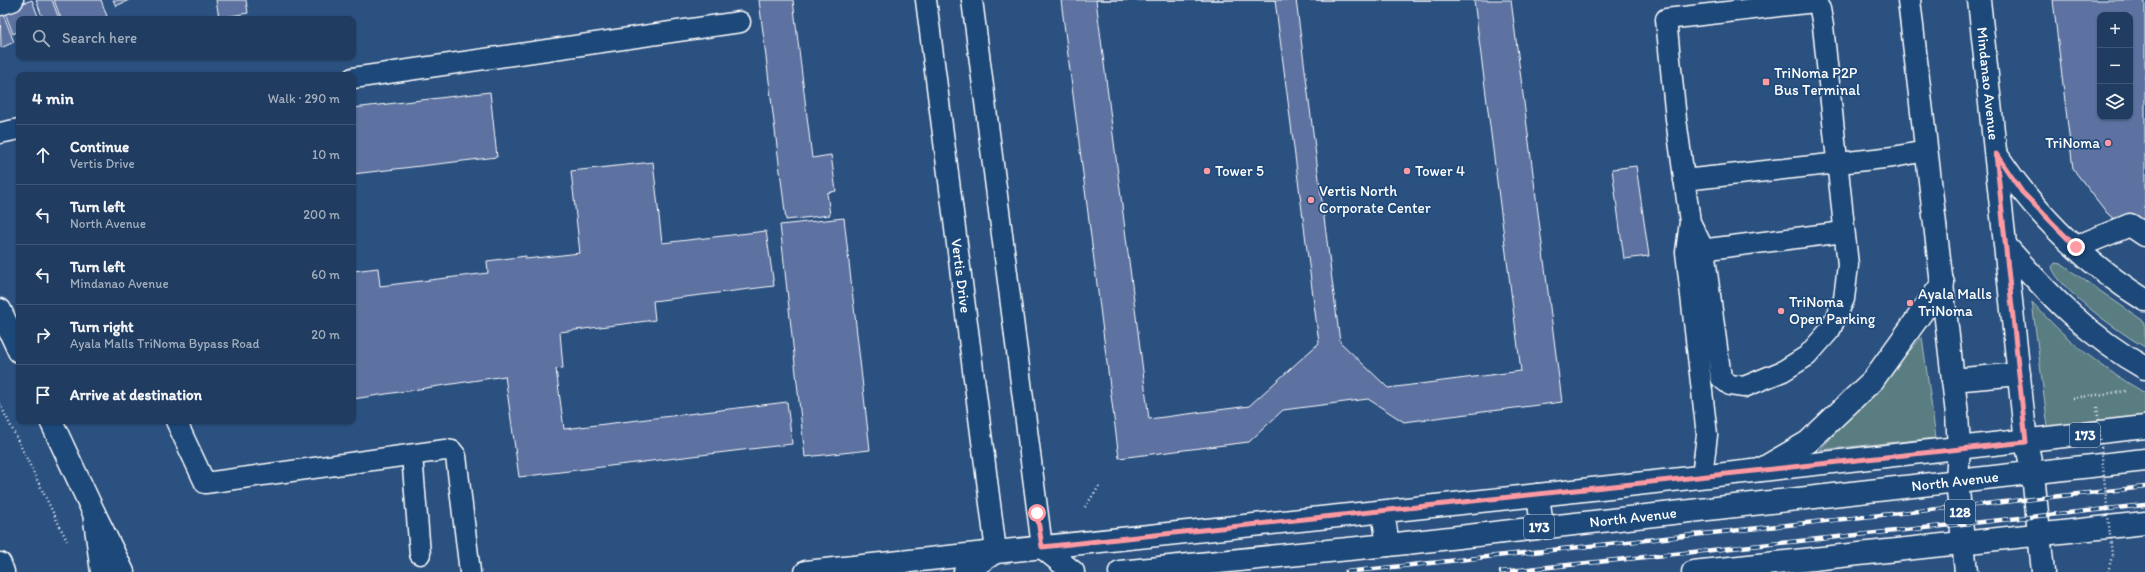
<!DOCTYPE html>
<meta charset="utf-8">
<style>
body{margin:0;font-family:Itim,sans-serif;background:#284467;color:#f1f3f6}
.controls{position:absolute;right:12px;top:12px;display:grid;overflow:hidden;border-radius:8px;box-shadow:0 1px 3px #0004}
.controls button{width:36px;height:36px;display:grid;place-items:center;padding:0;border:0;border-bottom:1px solid #3d5676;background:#203d61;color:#f1f3f6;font:20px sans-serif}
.stop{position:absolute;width:12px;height:12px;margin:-9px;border:3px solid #ff9aa2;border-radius:50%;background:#fff}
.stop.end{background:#ff9aa2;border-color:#fff;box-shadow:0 1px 4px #0008}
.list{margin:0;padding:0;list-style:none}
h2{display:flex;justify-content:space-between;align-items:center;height:52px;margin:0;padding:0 16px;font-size:17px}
h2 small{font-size:13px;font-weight:400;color:#a2aebd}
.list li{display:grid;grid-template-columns:26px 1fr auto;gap:12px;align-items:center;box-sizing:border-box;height:60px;padding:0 16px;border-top:1px solid #3d5676}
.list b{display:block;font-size:15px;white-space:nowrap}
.list p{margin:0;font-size:13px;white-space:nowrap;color:#a2aebd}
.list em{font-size:13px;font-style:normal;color:#a2aebd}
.icon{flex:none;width:22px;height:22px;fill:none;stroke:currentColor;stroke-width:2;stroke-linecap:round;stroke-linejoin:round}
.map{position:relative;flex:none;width:2145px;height:572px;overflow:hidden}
.search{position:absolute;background:#203d61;box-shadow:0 1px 3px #0004;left:16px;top:16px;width:340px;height:44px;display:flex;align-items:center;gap:10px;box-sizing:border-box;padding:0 14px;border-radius:8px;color:#a2aebd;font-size:15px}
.panel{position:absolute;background:#203d61;box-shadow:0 1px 3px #0004;left:16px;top:72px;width:340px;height:352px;border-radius:8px}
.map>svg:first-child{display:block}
</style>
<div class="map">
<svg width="2145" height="572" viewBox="0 0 2145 572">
<rect width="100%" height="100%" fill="#2b5181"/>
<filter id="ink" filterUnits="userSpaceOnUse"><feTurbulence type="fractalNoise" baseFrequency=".025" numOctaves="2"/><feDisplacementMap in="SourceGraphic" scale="8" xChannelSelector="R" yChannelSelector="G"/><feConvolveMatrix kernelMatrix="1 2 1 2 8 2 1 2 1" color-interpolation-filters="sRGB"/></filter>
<g filter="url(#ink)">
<path fill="#5a7d82" stroke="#acbec0" d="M2055,263L2061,264L2145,322V347C2124,336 2057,288 2052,267Z
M2032,302C2066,340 2100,367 2145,393V415L2048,427Z
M1922,337L1936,438L1820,450Z"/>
<path fill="#5d72a1" stroke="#fff" fill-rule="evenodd" d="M32,0L39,19H19V31L13,34L4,10Z
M36,0H52L59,19H43Z
M54,0H101L108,19H61Z
M113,0H129L116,6Z
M216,0H246L248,13L219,18Z
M759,0H793L812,158L831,155L836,191L827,193L830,215L786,220Z
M1061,0H1511L1562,402L1404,422L1368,399L1283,410L1249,442L1119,458Z
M1096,0H1275L1319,343L1249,406L1149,419Z
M1296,0H1474L1521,371L1388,388L1340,342Z
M2053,0H2145V247L2107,213L2073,169ZM2100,15H2130V117H2100Z
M2,11L14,42L1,48L0,12Z
M490,92L497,157L353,174V108Z
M653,162L662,243L766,231L774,286L653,301L655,320L560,332L563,368L556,369L564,429L787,402L792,444L519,477L505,376L353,399V271L378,268L380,286L488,273L487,261L526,256V259L580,253L571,171Z
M1636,166L1649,256L1624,259L1612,169Z
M844,218L870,450L805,457L780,225Z"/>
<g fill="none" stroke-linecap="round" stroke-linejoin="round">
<g stroke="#fff" stroke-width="23">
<g id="lane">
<path id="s1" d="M926,0L996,551"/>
<path d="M972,0L1042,547"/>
<path d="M353,78L740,22"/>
<path d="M0,133L19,129"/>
<path d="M1684,180L1893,157L1926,151"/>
<path d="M1690,222L1704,250L1721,378L1730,385L1744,387L1783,371L1807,356L1830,330L1844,299L1848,265L1823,26L1820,9L1815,2L1666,19L1676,119L1690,222L1686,252L1707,435L1702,476"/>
<path d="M1692,251L1844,232"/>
<path d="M176,421L205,483L445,450L452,451L456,456L470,572"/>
<path d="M412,455L420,554"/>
</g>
</g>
<g stroke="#fff" stroke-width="25">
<path id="street" d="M0,4L12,0
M1996,154C2034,212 2085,263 2145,300
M2006,246C2047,293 2090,338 2145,368
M2076,247L2130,225L2145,235
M1760,470L1808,442L1873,380L1943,283
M1538,495L1542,527
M1383,512L1388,545"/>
</g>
<g stroke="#fff" stroke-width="25">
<g id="secondary">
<path d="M1909,0L1957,414L1959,448"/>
<path id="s2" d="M1979,0L2026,442"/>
<path d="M0,310L19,351"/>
<path d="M1953,380L2019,374"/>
<path d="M51,421L94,513L102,572"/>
<path d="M0,564L3,572"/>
</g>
</g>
<g stroke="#fff" stroke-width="25">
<g id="primary">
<path d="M2026,442L2033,474L2043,572"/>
<path d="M1959,448L1957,480L1966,572"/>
<path d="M94,513L123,572"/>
<path d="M1042,547L1073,572"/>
<path d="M806,572L1538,495L2145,427"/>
<path d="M965,572L995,552"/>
<path id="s3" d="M1120,572L1388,545L2145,460"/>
<path d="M1693,572L2145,523"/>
</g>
</g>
<path stroke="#fff" stroke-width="2.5" stroke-dasharray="1 3" stroke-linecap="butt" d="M2073,398L2127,391
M0,404L67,541
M1085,507L1100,485
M2108,572L2112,556"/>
<use href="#lane" stroke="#1f4a7a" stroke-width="20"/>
<use href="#street" stroke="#1f4a7a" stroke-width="22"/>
<use href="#secondary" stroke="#1f4a7a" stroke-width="22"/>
<use href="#primary" stroke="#1f4a7a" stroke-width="22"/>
<g stroke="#fff" stroke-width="4.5">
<path id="rail" d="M1346,572L2145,487
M1501,572L2145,505"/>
</g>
<use href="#rail" stroke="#1f4a7a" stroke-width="3" stroke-dasharray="9" stroke-linecap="butt"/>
<path stroke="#fff" stroke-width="2.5" stroke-dasharray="1 3" stroke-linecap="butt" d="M2097,407L2112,555"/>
</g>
</g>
<g fill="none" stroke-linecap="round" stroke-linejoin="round" filter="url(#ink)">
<path stroke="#ff9aa2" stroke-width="5" d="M1037,513L1042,547L2026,442L1996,154L2022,192L2076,247"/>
</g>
<g fill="#ff9aa2" stroke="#1f4a7a" stroke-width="1.5">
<rect x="1762" y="78" width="8" height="8" rx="2"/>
<circle cx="2108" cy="143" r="4"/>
<circle cx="1207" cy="171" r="4"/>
<circle cx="1407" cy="171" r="4"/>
<circle cx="1311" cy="200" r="4"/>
<circle cx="1910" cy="303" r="4"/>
<circle cx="1781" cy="311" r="4"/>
</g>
<g text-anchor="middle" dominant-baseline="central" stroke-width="3.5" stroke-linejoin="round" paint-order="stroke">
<g fill="#1f4a7a" stroke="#bcc9d7" stroke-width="1">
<rect x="2070" y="423" width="30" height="24" rx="3"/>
<rect x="1945" y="500" width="30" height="24" rx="3"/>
<rect x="1524" y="515" width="30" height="24" rx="3"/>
</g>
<g font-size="14" font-weight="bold" fill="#fff">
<text x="2085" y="435">173</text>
<text x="1960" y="512">128</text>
<text x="1539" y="527">173</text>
</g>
<g font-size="15" fill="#fff" stroke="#1f4a7a" text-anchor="start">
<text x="1774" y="73">TriNoma P2P<tspan x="1774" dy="17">Bus Terminal</tspan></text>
<text x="2100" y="143" text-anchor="end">TriNoma</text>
<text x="1215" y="171">Tower 5</text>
<text x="1415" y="171">Tower 4</text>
<text x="1319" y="191">Vertis North<tspan x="1319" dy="17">Corporate Center</tspan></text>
<text x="1918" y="294">Ayala Malls<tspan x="1918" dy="17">TriNoma</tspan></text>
<text x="1789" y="302">TriNoma<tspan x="1789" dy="17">Open Parking</tspan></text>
</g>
<g font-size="15" fill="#fff" stroke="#1f4a7a">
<text stroke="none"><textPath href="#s2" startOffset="84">Mindanao Avenue</textPath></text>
<text stroke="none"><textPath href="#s1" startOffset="278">Vertis Drive</textPath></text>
<text stroke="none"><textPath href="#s3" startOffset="840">North Avenue</textPath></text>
<text stroke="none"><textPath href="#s3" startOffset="516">North Avenue</textPath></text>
</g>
</g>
</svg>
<div class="controls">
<button>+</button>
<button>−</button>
<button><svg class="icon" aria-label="layers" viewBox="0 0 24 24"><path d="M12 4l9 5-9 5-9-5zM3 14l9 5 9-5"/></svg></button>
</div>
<div class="stop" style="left:1037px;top:513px"></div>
<div class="stop end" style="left:2076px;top:247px"></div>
<div class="search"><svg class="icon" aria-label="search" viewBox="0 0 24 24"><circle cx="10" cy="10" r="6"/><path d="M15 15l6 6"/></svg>Search here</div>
<section class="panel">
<h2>4 min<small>Walk · 290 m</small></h2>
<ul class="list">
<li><svg class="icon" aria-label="ahead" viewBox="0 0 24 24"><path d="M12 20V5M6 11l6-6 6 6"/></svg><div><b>Continue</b><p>Vertis Drive</p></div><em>10 m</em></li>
<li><svg class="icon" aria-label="left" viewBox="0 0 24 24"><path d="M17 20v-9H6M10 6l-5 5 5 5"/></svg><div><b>Turn left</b><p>North Avenue</p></div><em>200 m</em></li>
<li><svg class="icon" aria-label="left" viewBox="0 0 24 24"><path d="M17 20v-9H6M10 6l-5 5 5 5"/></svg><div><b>Turn left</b><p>Mindanao Avenue</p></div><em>60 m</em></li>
<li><svg class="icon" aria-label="right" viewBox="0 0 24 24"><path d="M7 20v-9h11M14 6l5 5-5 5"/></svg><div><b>Turn right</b><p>Ayala Malls TriNoma Bypass Road</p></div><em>20 m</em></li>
<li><svg class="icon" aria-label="arrive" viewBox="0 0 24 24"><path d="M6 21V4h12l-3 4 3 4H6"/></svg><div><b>Arrive at destination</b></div></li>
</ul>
</section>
</div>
